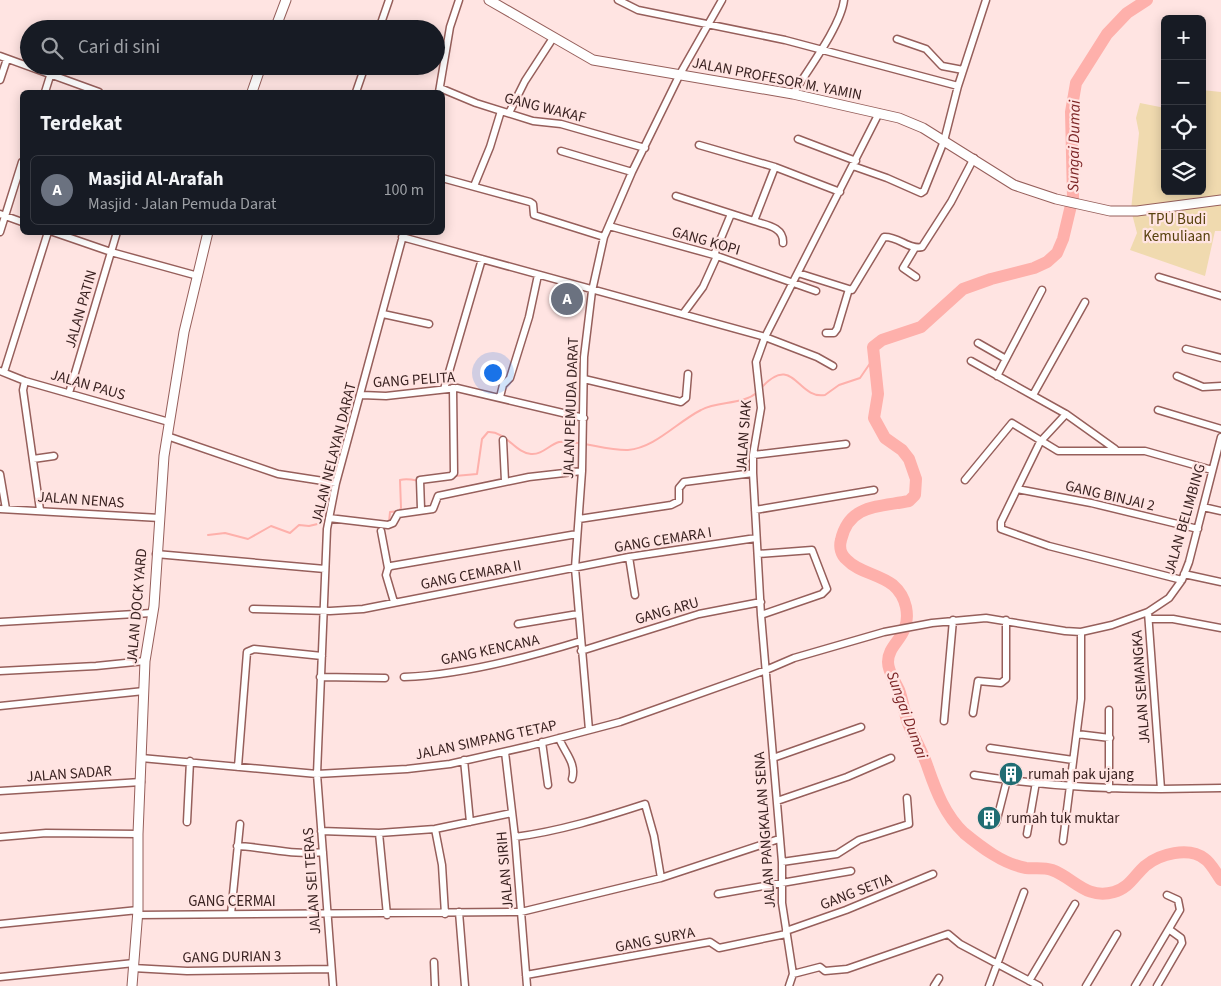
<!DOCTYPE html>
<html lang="id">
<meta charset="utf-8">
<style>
body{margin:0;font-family:"Source Sans 3",sans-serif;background:#20242c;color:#f1f3f6}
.controls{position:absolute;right:15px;top:15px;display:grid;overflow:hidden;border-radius:8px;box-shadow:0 2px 12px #0003}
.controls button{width:45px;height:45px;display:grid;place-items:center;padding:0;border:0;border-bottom:1px solid #363941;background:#171b24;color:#f1f3f6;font:25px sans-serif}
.you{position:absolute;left:492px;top:372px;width:18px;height:18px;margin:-12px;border:4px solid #fff;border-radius:50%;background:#1a73e8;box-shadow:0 0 0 8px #1a73e833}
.badge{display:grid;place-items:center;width:32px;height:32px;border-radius:50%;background:#7c3aed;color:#fff;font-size:16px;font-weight:700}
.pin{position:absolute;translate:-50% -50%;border:2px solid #fff;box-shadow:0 1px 5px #0006}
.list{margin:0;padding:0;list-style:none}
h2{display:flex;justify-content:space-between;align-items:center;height:65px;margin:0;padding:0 20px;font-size:21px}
h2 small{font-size:16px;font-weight:400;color:#9ea1a6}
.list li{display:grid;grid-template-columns:32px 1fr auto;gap:15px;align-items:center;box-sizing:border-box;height:70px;margin:0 10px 10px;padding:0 10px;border:1px solid #363941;border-radius:8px}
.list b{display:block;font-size:19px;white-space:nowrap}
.list p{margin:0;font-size:16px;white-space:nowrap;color:#9ea1a6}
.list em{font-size:16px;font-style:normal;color:#9ea1a6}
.icon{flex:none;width:28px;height:28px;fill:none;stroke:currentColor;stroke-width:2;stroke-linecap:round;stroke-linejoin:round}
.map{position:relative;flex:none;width:1221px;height:986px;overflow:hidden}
.search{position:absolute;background:#171b24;box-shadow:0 2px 12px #0003;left:20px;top:20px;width:425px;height:55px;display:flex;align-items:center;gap:12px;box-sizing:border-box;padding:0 18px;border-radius:28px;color:#9ea1a6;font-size:19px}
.panel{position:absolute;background:#171b24;box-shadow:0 2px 12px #0003;left:20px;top:90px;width:425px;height:145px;border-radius:8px}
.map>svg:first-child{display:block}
</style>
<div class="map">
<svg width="1221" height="986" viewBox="0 0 1221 986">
<rect width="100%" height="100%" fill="#ffe4e2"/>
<path fill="#f0daaf" d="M1202,90L1221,92V231H1215L1205,276L1130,250L1137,233L1131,210L1139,133L1136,118L1140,103L1165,108V191H1202Z"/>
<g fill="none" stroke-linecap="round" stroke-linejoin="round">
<path stroke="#feb0ab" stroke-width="2" d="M761,388C794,352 797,400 825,395L839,385L860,378L873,359
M455,476L477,474L482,439L488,432C506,431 515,453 531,454C542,455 549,445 559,442C575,439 608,451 628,450C655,448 677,422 701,410C719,400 741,406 758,392
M389,522L390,512L399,511L401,508L400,480C413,476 423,486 436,480
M363,525L380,527
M208,535L225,533L248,539L271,526L290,533L299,525L309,526L326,522"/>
<path stroke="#feb0ab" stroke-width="12" d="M1147,0L1127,13L1107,34L1076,83L1071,112L1073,197L1063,239L1057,253L1047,262L1034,268L991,279L963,289L921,327L882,340L873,347L878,394L874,418L885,438L902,450L909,459L916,479L915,495L909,501C879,507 849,504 841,540C839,547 841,555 847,560C858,572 879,574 893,585C900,591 904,598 906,607C912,637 888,642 888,662C888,672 895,681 899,690C903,700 904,712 908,723C914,738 923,752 928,768C936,791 945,815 964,833C981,847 1003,864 1026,868C1034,869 1043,867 1052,870C1074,878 1086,900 1114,892C1129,888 1134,876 1145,866C1159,854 1189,846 1205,859C1211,863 1216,873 1221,880"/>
<g stroke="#965f5b" stroke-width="9">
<path id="street" d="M618,0L638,10L785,40L958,86
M379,29L389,0
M897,39L926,49L942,66L963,70
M0,56L99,92
M0,80L7,59
M440,88L476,103L533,121L561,124L645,148
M45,92L50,76
M356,92L365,66
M439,92L450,27L459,0
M793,94C807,71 841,26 844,0
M509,113L525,81L553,38
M798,139L856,161
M699,145L775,167L840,192
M561,151L632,172
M853,166L887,178L921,193L924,191L944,141L958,86L986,0
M775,167L754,221C766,225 784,227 783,243
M442,178L530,202L533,204L534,215L604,237
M474,186L490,147L501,111
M676,196L754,221
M0,214L22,222
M609,226L714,255L816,291
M0,232L22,162
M53,232L111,252L198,276
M402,237L765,337L817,357L833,366
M915,248L903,268L916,277
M714,255L731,214
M798,273L852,290L884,237C898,236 909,250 922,247L951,202L974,158
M1159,277L1221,296
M383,314L429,324
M683,314L703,287L717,256
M826,333H834L837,329L849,289
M978,343L1006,359
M1186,349L1221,358
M971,361L1066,414L1115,449
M0,371L25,381L169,422
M4,372L48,232
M997,376L1042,290
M1177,376L1203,387L1221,386
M584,379L681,402L686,398L688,374
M25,381L23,390L40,510
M444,389L482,259
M69,393L117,232
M362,395L386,396L457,388L584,418
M1033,395L1085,302
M500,397L503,385L510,378L529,317L538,275
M1158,410L1221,429
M1066,414L1040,442L1001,522V529L1049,546L1182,580
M167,436L278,474L336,483
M503,440L505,481
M753,455L846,444
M33,459L54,456
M0,474L6,509
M965,480L1012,423L1058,451H1145L1212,470
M1017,489L1091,503L1198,529
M1203,507L1221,511
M0,509L160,518
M421,509L420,480L451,476L454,473L453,388
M755,510L874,490
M329,518L388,525L393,523L398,514L433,509L438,496L529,477L582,471
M579,519L671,505L679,501V488L684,482L753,473
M381,531L388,568
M156,554L325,569
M758,554L812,550L827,589L822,594L761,615
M629,557L635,595
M1184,574L1221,582
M394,602L386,575L388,568L391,566L577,534
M253,609L330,611L363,609L629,557L756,538
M1148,612L1161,789L1221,788
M1149,619H1173L1221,628
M0,622L152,613
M518,624L578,614
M581,651L699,614L761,602
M0,671L96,666L145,661
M320,677L385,678
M404,677C458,675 529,657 581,641
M0,706L144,691
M1109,710V789
M973,713L978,681L1001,683L1006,679V620
M944,721L953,620
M589,730L575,568L582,471L584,357L592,291L604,237L632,172L680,74L722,0
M1077,734L1110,738
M559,738C564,752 577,763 572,779
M542,742L548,785
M990,748L1073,760
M505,752L515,837L527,986
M141,758L317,774L407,769L450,764L529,746L620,722L766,670L794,658L884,632L932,623L986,618L1065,631L1081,632L1112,625L1148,612L1169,598L1182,580L1189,562L1221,437
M773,758L861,727
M464,760L470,822
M238,767L247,652L254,649L322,656
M974,775C1036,785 1098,789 1161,789
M0,791L141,782
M777,801L847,777L891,758
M187,822L190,761
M996,823L1007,780
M435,829L442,865L445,914
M321,831L379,833L435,829L512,813
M379,833L387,915
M1027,834L1036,782
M0,837L46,833L138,834
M515,837C560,831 602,818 645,804L654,836L661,878
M1063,841L1081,699V632
M237,846C266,847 294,856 323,852
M782,862L837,854L859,840L909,824L907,798
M718,894L851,871
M459,912L465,986
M231,914L240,824
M137,915L521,912L661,878L779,839
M0,924L138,910
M786,931L846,910L933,874
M434,962L435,986
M133,968L187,971L331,969
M793,974L820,967L825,971L847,969L948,934L960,944L1039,986
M526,975L710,942L719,948L786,934
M0,977L134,963
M1029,981L1075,904
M333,986L317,774L327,529L336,483L404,232
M789,986L793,974L782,903V862L761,615L753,473V455L761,408L756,362L765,337L879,113
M934,986L939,978
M989,986L1024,892
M1086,986L1117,934
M1135,986L1180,910L1178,900L1167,895
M1157,986L1182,943L1181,938L1170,930"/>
</g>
<g stroke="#965f5b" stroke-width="11">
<path id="secondary" d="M489,0L593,60L793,94L899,118L923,128L1014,185L1056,199L1110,211H1137L1221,200
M275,29L286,0
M252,92L261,66
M132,986L138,910V834L145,661L154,606L164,456L184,332L208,232"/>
</g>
<use href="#street" stroke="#fff" stroke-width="6"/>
<use href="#secondary" stroke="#fff" stroke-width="9"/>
</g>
<defs>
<g id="building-disc" transform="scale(1.25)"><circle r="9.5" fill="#206c72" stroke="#ffe4e2"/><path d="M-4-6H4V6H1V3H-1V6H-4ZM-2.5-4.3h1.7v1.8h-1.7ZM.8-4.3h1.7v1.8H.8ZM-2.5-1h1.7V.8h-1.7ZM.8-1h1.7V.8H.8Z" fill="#fff"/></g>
</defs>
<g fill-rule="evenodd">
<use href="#building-disc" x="1011" y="774"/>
<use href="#building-disc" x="989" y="818"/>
</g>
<g text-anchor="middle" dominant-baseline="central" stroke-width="4.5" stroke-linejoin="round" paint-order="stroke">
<g font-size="15" fill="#3a2221" stroke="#ffe4e2">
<text transform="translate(777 79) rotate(11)">JALAN PROFESOR M. YAMIN</text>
<text transform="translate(545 108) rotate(14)">GANG WAKAF</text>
<text transform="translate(706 241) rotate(16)">GANG KOPI</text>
<text transform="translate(81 309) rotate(-74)">JALAN PATIN</text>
<text transform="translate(414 380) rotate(-4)">GANG PELITA</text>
<text transform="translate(88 385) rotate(16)">JALAN PAUS</text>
<text transform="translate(571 408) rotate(-88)">JALAN PEMUDA DARAT</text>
<text transform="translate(744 436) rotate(-86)">JALAN SIAK</text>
<text transform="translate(334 453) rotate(-76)">JALAN NELAYAN DARAT</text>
<text transform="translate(1110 496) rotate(13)">GANG BINJAI 2</text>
<text transform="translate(81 500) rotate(4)">JALAN NENAS</text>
<text transform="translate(1185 519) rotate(-74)">JALAN BELIMBING</text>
<text transform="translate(663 540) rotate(-9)">GANG CEMARA I</text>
<text transform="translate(471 575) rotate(-11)">GANG CEMARA II</text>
<text transform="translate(137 606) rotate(-85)">JALAN DOCK YARD</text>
<text transform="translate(667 611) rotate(-16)">GANG ARU</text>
<text transform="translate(490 650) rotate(-12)">GANG KENCANA</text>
<text transform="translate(1141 687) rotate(-94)">JALAN SEMANGKA</text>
<text transform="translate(486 740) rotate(-12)">JALAN SIMPANG TETAP</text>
<text transform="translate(69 774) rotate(-4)">JALAN SADAR</text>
<text transform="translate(765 830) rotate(-94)">JALAN PANGKALAN SENA</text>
<text transform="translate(505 870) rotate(-95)">JALAN SIRIH</text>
<text transform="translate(312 881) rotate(-94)">JALAN SEI TERAS</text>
<text transform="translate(856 892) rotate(-21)">GANG SETIA</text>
<text x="232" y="901">GANG CERMAI</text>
<text transform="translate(655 940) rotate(-11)">GANG SURYA</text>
<text transform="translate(232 957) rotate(-1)">GANG DURIAN 3</text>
</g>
<g font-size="15" fill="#57410c" stroke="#ffe4e2">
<text x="1177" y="219">TPU Budi<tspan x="1177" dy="17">Kemuliaan</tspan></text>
</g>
<g font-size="15" fill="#3a2221" stroke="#ffe4e2" text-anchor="start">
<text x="1028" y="774">rumah pak ujang</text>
<text x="1006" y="818">rumah tuk muktar</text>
</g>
<g font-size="16" font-style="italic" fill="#7c2425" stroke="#ffe4e2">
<text transform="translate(1074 146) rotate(-89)">Sungai Dumai</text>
<text transform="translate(907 715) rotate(70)">Sungai Dumai</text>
</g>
</g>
</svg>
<div class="controls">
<button>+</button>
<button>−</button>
<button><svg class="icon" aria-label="locate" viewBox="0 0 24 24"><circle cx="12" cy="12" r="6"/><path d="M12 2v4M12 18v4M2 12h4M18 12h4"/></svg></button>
<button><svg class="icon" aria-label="layers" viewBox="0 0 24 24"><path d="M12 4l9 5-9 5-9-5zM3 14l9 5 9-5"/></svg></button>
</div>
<div class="you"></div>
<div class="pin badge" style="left:567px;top:299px;background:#6b7280">A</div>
<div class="search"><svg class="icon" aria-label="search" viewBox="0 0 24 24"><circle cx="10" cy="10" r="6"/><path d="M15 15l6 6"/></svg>Cari di sini</div>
<section class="panel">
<h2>Terdekat<small></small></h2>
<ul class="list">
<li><span class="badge" style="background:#6b7280">A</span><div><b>Masjid Al-Arafah</b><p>Masjid · Jalan Pemuda Darat</p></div><em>100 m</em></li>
</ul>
</section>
</div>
